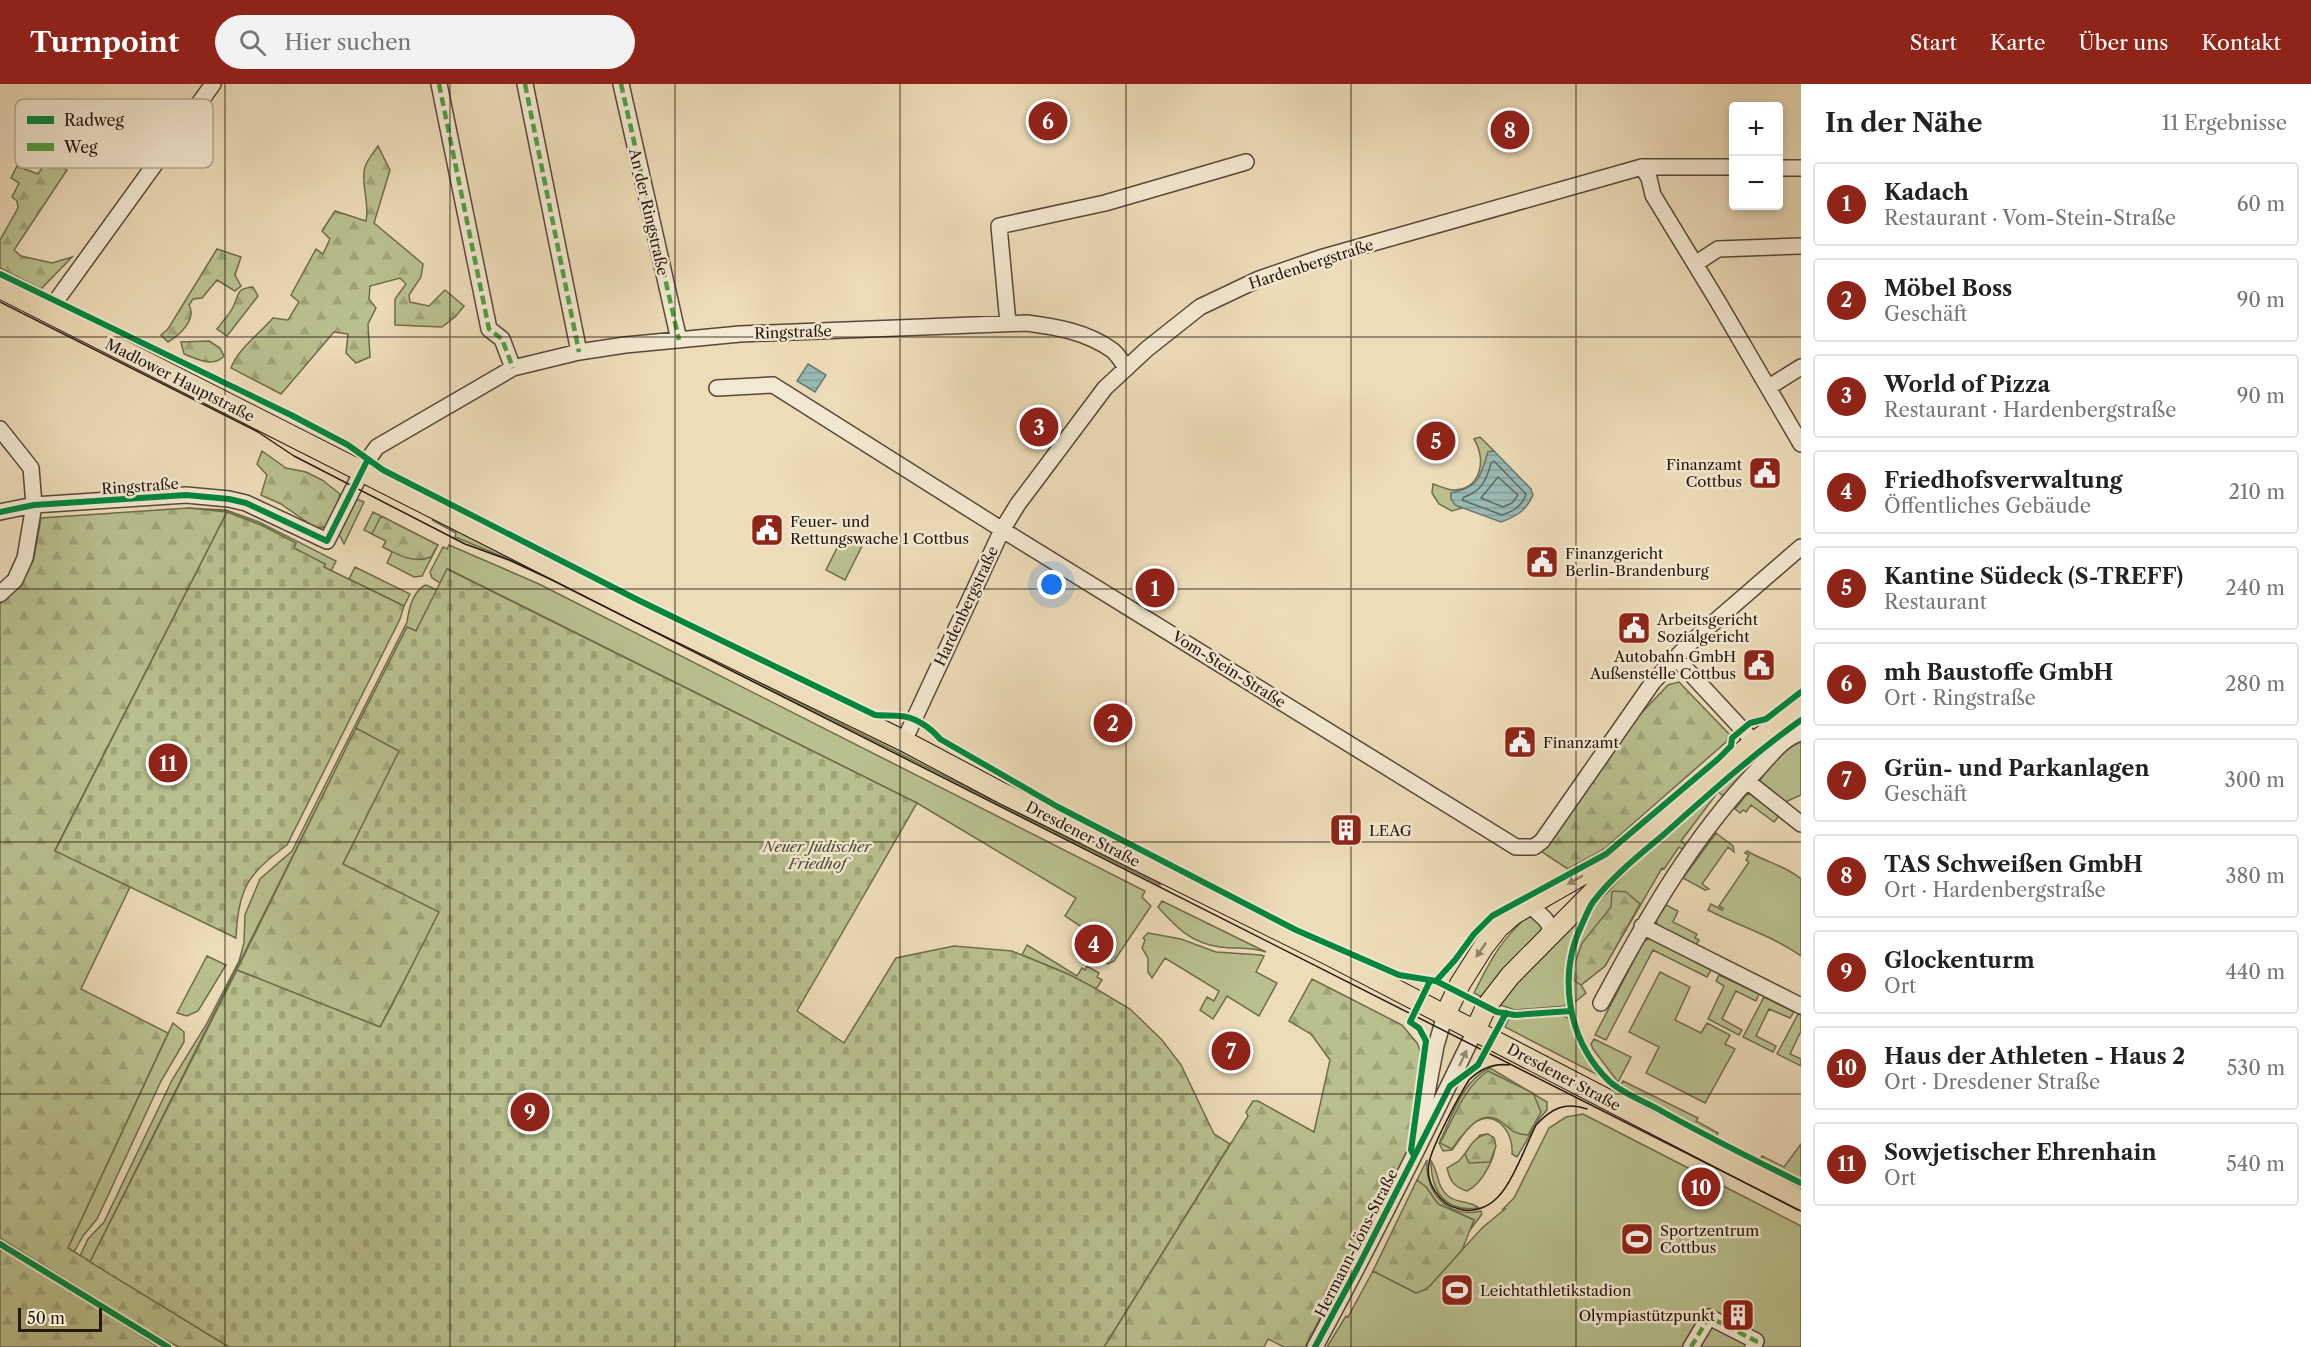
<!DOCTYPE html>
<html lang="de">
<meta charset="utf-8">
<style>
body{margin:0;font-family:"Libre Caslon Text",serif;background:#f2f2f2;color:#222}
.controls{position:absolute;right:18px;top:18px;display:grid;overflow:hidden;border-radius:6px;box-shadow:0 3px 9px #0003}
.controls button{width:54px;height:54px;display:grid;place-items:center;padding:0;border:0;border-bottom:2px solid #e0e0e0;background:#fff;color:#222;font:30px sans-serif}
.scale{position:absolute;left:18px;bottom:15px;width:84px;box-sizing:border-box;padding-left:6px;border:3px solid #23170f;border-top:0;font-size:16px;line-height:21px;white-space:nowrap;color:#23170f;-webkit-text-stroke:4px #f3e8d1;paint-order:stroke}
.you{position:absolute;left:1052px;top:501px;width:21px;height:21px;margin:-15px;border:4px solid #fff;border-radius:50%;background:#1a73e8;box-shadow:0 0 0 9px #1a73e833}
.badge{display:grid;place-items:center;width:39px;height:39px;border-radius:50%;background:#8f2418;color:#fff;font-size:20px;font-weight:700}
.pin{position:absolute;translate:-50% -50%;border:3px solid #fff;box-shadow:0 2px 6px #0006}
.list{margin:0;padding:0;list-style:none}
h2{display:flex;justify-content:space-between;align-items:center;height:78px;margin:0;padding:0 24px;font-size:26px}
h2 small{font-size:20px;font-weight:400;color:#767676}
.list li{display:grid;grid-template-columns:39px 1fr auto;gap:18px;align-items:center;box-sizing:border-box;height:84px;margin:0 12px 12px;padding:0 12px;border:2px solid #e0e0e0;border-radius:6px}
.list b{display:block;font-size:22px;white-space:nowrap}
.list p{margin:0;font-size:20px;white-space:nowrap;color:#767676}
.list em{font-size:20px;font-style:normal;color:#767676}
.icon{flex:none;width:33px;height:33px;fill:none;stroke:currentColor;stroke-width:2;stroke-linecap:round;stroke-linejoin:round}
.map{position:relative;flex:none;width:1801px;height:1263px;overflow:hidden}
header{display:flex;align-items:center;gap:36px;box-sizing:border-box;height:84px;padding:0 30px;background:#8f2418;color:#fff}
header strong{font-size:28px}
nav{display:flex;gap:33px;margin-inline-start:auto;font-size:21px}
.search{width:420px;height:54px;background:#f2f2f2;display:flex;align-items:center;gap:15px;box-sizing:border-box;padding:0 21px;border-radius:33px;color:#767676;font-size:22px}
main{display:flex}
aside{flex:1;background:#fff}
.map>svg:first-child{display:block}
</style>
<header>
<strong>Turnpoint</strong>
<div class="search"><svg class="icon" aria-label="search" viewBox="0 0 24 24"><circle cx="10" cy="10" r="6"/><path d="M15 15l6 6"/></svg>Hier suchen</div>
<nav><a>Start</a><a>Karte</a><a>Über uns</a><a>Kontakt</a></nav>
</header>
<main>
<div class="map">
<svg width="1801" height="1263" viewBox="0 0 1801 1263">
<defs>
<pattern id="forest-firs" width="22" height="20" patternUnits="userSpaceOnUse" patternTransform="scale(1.5)"><rect width="22" height="20" fill="#b9c08e"/><path d="M5 1l3.5 6h-7zM16 11l3.5 6h-7z" fill="#9fa479"/></pattern>
<pattern id="cemetery-stones" width="16" height="16" patternUnits="userSpaceOnUse" patternTransform="scale(1.5)"><rect width="16" height="16" fill="#b9c08e"/><path d="M2 7V4a2 2 0 0 1 4 0v3zM10 15v-3a2 2 0 0 1 4 0v3z" fill="#9fa479"/></pattern>
<pattern id="water-rules" width="6" height="5" patternUnits="userSpaceOnUse" patternTransform="scale(1.5)"><rect width="6" height="5" fill="#9abab4"/><path d="M0 2.5h6" fill="none" stroke="#849f9a"/></pattern>
</defs>
<rect width="100%" height="100%" fill="#eddcb8"/>
<filter id="stains"><feTurbulence type="fractalNoise" baseFrequency=".00333" numOctaves="4"/><feColorMatrix values="0 0 0 0 .2 0 0 0 0 .09 0 0 0 0 .02 0 0 0 .5 -.17"/></filter>
<radialGradient id="worn" r=".72"><stop offset=".6" stop-color="#630" stop-opacity="0"/><stop offset="1" stop-color="#630" stop-opacity=".3"/></radialGradient>
<path fill="#b9c08e" stroke="#6e6c4e" stroke-width="1.5" d="M1480,353L1494,367L1488,368C1480,394 1480,403 1451,409C1451,418 1455,421 1462,424L1452,427L1439,420L1432,409L1433,400C1439,402 1446,405 1452,406C1481,406 1487,376 1474,355Z
M354,414L364,418L344,460L339,450Z
M188,424L226,426L259,438L336,477L331,487L324,483L325,480L293,464L296,460L261,441L227,428Z
M373,428L438,461L422,492L414,493L387,479L392,468L383,463L386,457L364,446Z
M432,436L469,449L1158,796L1160,801L544,490L455,453L456,449Z
M843,452L862,462L845,496L826,486Z
M449,461L539,500L1145,807L1142,813L1151,822L1114,877L1108,880L1097,874L1108,861L1099,856L1101,853L1091,846L1079,862L1088,847L1065,832L1076,814L917,719L448,485L440,499L432,494L430,488L443,463L447,465Z
M355,483L410,510L404,522L349,495Z
M426,501L437,506L416,547L407,543L90,1178L80,1172L88,1155L104,1138L172,996L206,941L239,877L244,859L245,831L260,795L292,767L407,538C409,524 413,506 426,501Z
M1801,654V711L1783,719L1759,698C1769,683 1784,661 1801,654Z
M1776,658L1725,713L1718,708L1681,757L1688,763L1685,767L1679,763L1664,785L1662,784L1605,882L1581,901L1586,909L1575,918L1572,914L1570,896L1572,877L1581,849L1595,819L1689,727Z
M1750,710L1779,732L1774,738L1751,721L1746,728L1743,726L1740,729L1735,725L1746,711Z
M1716,749L1733,762L1734,768L1728,763L1702,800L1709,805L1705,806L1683,794Z
M1747,767C1765,778 1785,781 1801,795V872C1773,852 1739,842 1708,826L1711,820L1722,826L1723,824L1719,822L1749,778L1746,776L1749,771L1745,769Z
M1162,817L1266,868C1251,863 1236,865 1220,863C1191,859 1177,844 1158,823Z
M1590,817C1570,855 1564,876 1567,919L1564,922L1515,926L1495,919Z
M1666,821L1678,827L1673,838L1697,850L1695,854L1699,856L1696,861L1658,842L1656,836Z
M1531,830L1541,840L1543,845L1484,914L1474,909C1490,877 1502,853 1531,830Z
M1148,849L1181,855L1216,868L1261,871L1264,872L1256,888L1277,899L1259,932L1227,912L1213,935L1200,926L1207,913L1214,917L1219,907L1165,874L1152,894L1148,888V874L1142,864L1145,856L1143,854Z
M1651,854L1711,886L1707,893L1653,866L1606,956L1595,951L1644,857Z
M1027,861L1077,892L1082,884L1085,886L1087,882L1099,889L1097,893L1102,896L1096,905L1068,890L1022,871Z
M207,872L226,881L198,927L187,932L177,929Z
M1660,888L1690,903L1675,936L1701,949L1707,939L1730,951L1725,960L1735,965L1705,1019L1646,989L1659,963L1629,948Z
M1719,891L1759,910L1756,917L1736,907L1722,935L1742,946L1739,951L1708,935L1724,902L1716,897Z
M1764,913L1794,928L1790,934L1769,925L1756,952L1776,962L1773,968L1743,953Z
M1798,930L1801,931V947L1790,970L1801,975V982L1777,970Z
M1562,931L1570,935L1588,976L1598,991L1505,943L1509,934Z
M173,939L184,948V958L161,997L97,1135L83,1152L74,1168L68,1164Z
M1594,955L1631,973L1618,998L1593,965L1591,960Z
M1490,984L1547,1018V1026L1539,1035L1517,1073L1512,1070C1514,1049 1496,1024 1474,1039C1465,1046 1459,1057 1452,1066L1443,1067L1439,1059C1452,1033 1462,996 1490,984Z
M1623,997L1698,1034L1696,1037L1718,1049L1716,1053L1621,1001Z
M1583,1030L1801,1142V1263H1327L1346,1232L1348,1233L1373,1187L1416,1209L1427,1204L1483,1143L1505,1125H1503L1514,1114L1549,1044L1566,1033Z
M1488,1050L1494,1054C1499,1070 1482,1100 1467,1107C1454,1103 1450,1097 1447,1084L1459,1077L1480,1051Z
M1801,1060V1096L1760,1076L1762,1072L1784,1083Z
M1427,1076C1424,1108 1448,1135 1481,1127L1482,1130L1470,1146L1474,1136L1438,1120L1426,1103L1417,1096Z
M1431,1077C1439,1088 1436,1102 1448,1112C1457,1120 1470,1116 1479,1124C1446,1129 1431,1108 1431,1077Z"/>
<path fill="url(#forest-firs)" stroke="#6e6c4e" stroke-width="1.5" d="M378,62L390,86L374,139L423,180L421,193L409,211L410,218L429,222L445,206L464,222L455,233L442,243L395,241V215L406,200L400,194L370,202L369,215L376,224L368,240L370,273L356,279L346,269L348,250L334,248L281,310L231,284C237,266 259,250 273,234L288,236L299,218L291,211L316,165L323,170L330,155L322,147L335,127L366,137C370,118 360,99 365,83C367,76 374,68 378,62Z
M48,75L67,86L14,166L21,172L52,179L72,173L41,205L0,184V156L18,124L17,117L12,113L19,99L11,94L17,82L38,90Z
M217,165L241,173L235,191L241,202L235,207L217,196L202,214L193,215L189,221C197,235 180,251 168,258L161,251L168,245Z
M253,203L258,212L227,252L217,245C222,238 228,232 232,225C240,211 234,205 253,203Z
M209,257L220,264L224,272C213,284 197,275 184,270L181,258Z
M262,367L286,384L306,388L322,396L340,410L337,425L328,442L317,445L281,420L261,411L267,391L257,380Z
M188,424L227,428L55,766L130,803L81,905L168,949L68,1164L229,1263H179L152,1249L0,1154V520L22,499L34,474L41,434Z
M381,432L438,461L431,473C414,480 398,471 383,463L386,457L372,450Z
M1679,598L1729,650L1726,658L1604,765L1568,785L1539,766L1554,754L1568,728L1630,641L1668,601Z
M356,644L400,667L343,780L440,828L380,943L237,886Z
M1614,807L1626,808L1640,820L1605,882L1581,901L1574,896L1573,885L1582,859L1611,823L1612,808Z
M1312,895L1402,941L1417,959L1422,971L1408,1067L1305,1263H1284L1268,1255L1264,1263H1104L1248,1032L1246,1028L1253,1017H1258L1314,1048L1330,976L1311,950L1289,937Z
M1488,987L1533,1009L1541,1028L1528,1051C1515,1050 1512,1047 1503,1039C1481,1021 1464,1049 1452,1065L1440,1059C1454,1034 1464,1003 1488,987Z
M1488,1050L1494,1054L1496,1062L1490,1078L1469,1079L1465,1070C1471,1060 1476,1052 1488,1050Z
M1417,1096L1426,1103L1438,1120L1474,1136L1462,1166L1427,1205L1416,1209L1373,1187Z
M0,1165L68,1205L158,1263H0Z"/>
<path fill="url(#cemetery-stones)" stroke="#6e6c4e" stroke-width="1.5" d="M227,428L261,441L296,459L294,464L325,480L324,483L404,522L400,535L287,761C248,790 238,804 236,854L55,767Z
M447,485L917,719L797,927L844,959L896,874L954,862L1012,867L1068,890L1093,903L1130,925L1162,956L1181,981L1214,1050L1230,1060L1104,1263H229L90,1178L237,886L380,943L389,927L439,828L343,780L399,667L356,644L407,543L416,547Z"/>
<path fill="url(#water-rules)" stroke="#6a7972" stroke-width="1.5" d="M808,280L826,291L815,308L797,297Z
M1494,367L1531,405L1533,411C1526,427 1517,432 1501,438L1455,421L1451,415V409C1480,403 1480,393 1488,368Z"/>
<g fill="none" stroke-linecap="round" stroke-linejoin="round">
<path stroke="#5e6862" stroke-width="1.5" d="M1494,377L1526,410C1522,422 1514,427 1502,431L1462,416L1464,413C1481,408 1487,395 1491,379Z
M1498,393L1518,411L1512,419L1503,423L1481,414Z"/>
<g stroke="#564839" stroke-width="18">
<path id="minor" d="M439,0L489,245L502,255L513,284
M525,0L579,268
M621,0L679,256
M1642,83L1649,94L1653,111L1717,216L1801,360
M1778,84H1801
M1695,180L1718,165L1801,162
M45,228L56,217L213,0
M1008,239L999,142L1105,119L1246,78
M1769,303L1801,283
M717,304L773,301L993,440L1516,763H1534L1542,757L1653,598L1689,560L1801,463
M0,345L31,384L34,421L25,474L15,496L0,510
M0,428L34,421L186,411L229,415L246,419L327,457L367,377L377,363L513,284L579,268L625,261L740,250L1027,239C1057,243 1087,248 1112,266C1118,270 1121,278 1127,284
M1676,574L1754,658
M904,657L1002,446L1018,420L1105,304L1147,265L1200,223L1259,195L1320,174L1642,83H1734
M1747,697L1801,740
M1530,821L1545,835L1550,842L1548,853
M1642,842L1801,922
M1601,919C1646,835 1692,753 1759,684C1771,671 1783,654 1801,649
M1419,1051L1436,962L1445,931
M1315,1263C1371,1159 1424,1053 1475,947
M1691,1263L1709,1233L1756,1257L1753,1263"/>
</g>
<g stroke="#23170f" stroke-width="22">
<path id="major" d="M0,204L633,525L904,657L1002,709L1329,871L1801,1116
M1445,931L1460,900L1484,862L1498,844L1514,830L1620,769
M1475,947L1486,923L1510,892L1601,800L1642,754L1754,658L1801,624"/>
</g>
<use href="#minor" stroke="#f3e8d1" stroke-width="15"/>
<use href="#major" stroke="#eddcb8" stroke-width="20"/>
<path stroke="#23170f" stroke-width="1.5" d="M0,218L258,348L294,372L465,460L509,476L550,495L1801,1127
M1509,981C1493,979 1481,984 1469,996C1459,1012 1432,1062 1429,1079C1425,1098 1440,1121 1459,1125C1472,1129 1487,1124 1497,1114C1512,1100 1526,1061 1536,1041C1551,1025 1565,1017 1587,1025"/>
<path stroke="#50a13f" stroke-width="4.5" stroke-dasharray="9 4.5" stroke-linecap="butt" d="M439,0L489,245L502,255L513,284
M525,0L579,268
M621,0L679,256
M1691,1263L1709,1233L1756,1257L1753,1263"/>
<g stroke="#f3e8d1" stroke-width="10">
<path id="cycleway" d="M0,190L291,331L348,361L383,386L636,515L875,631C884,632 891,631 899,632C914,632 931,644 940,655L1058,723L1296,846L1383,884L1399,891L1436,897L1497,928L1515,931L1571,927
M0,428L34,421L186,411L229,415L246,419L327,457L367,377
M1801,636C1752,671 1707,712 1662,752C1638,772 1612,793 1593,818C1589,824 1586,831 1583,838C1557,890 1567,956 1609,997C1622,1009 1641,1016 1656,1024C1704,1051 1752,1075 1801,1099
M1436,897L1455,876L1474,850L1492,832L1606,770L1718,675L1731,662L1732,654L1750,639L1766,635L1801,608
M1413,1070L1411,1066L1426,957L1419,944L1410,938L1430,897
M0,1160L168,1263
M1315,1263L1357,1185L1450,1002L1478,981L1506,929"/>
</g>
<use href="#cycleway" stroke="#00873e" stroke-width="6"/>
</g>
<defs><path id="oneway-solid" d="M-6-.8H1V-3.2L6.5 0L1 3.2V.8H-6Z" transform="scale(1.5)"/></defs>
<g fill="#92836c">
<use href="#oneway-solid" transform="translate(1575 796) rotate(151)"/>
<use href="#oneway-solid" transform="translate(1481 866) rotate(124)"/>
</g>
<use fill="#958a7a" href="#oneway-solid" transform="translate(1463 974) rotate(-65)"/>
<path fill="none" stroke="#23170f" stroke-width="1.5" stroke-opacity="0.55" d="M225,0V1263M450,0V1263M675,0V1263M900,0V1263M1126,0V1263M1351,0V1263M1576,0V1263M0,253H1801M0,505H1801M0,758H1801M0,1010H1801"/>
<defs>
<g id="civic-square" transform="scale(1.725)"><rect x="-9" y="-9" width="18" height="18" rx="4" fill="#8f2418" stroke="#f3e8d1"/><path d="M-.6-6.5H3V-4.5H.6V-3L4-1V1h2V6H-6V1h2V-1L-.6-3ZM-1.2 2.5V6h2.4V2.5Z" fill="#fff"/></g>
<g id="building-square" transform="scale(1.725)"><rect x="-9" y="-9" width="18" height="18" rx="4" fill="#8f2418" stroke="#f3e8d1"/><path d="M-4-6H4V6H1V3H-1V6H-4ZM-2.5-4.3h1.7v1.8h-1.7ZM.8-4.3h1.7v1.8H.8ZM-2.5-1h1.7V.8h-1.7ZM.8-1h1.7V.8H.8Z" fill="#fff"/></g>
<g id="stadium-square" transform="scale(1.725)"><rect x="-9" y="-9" width="18" height="18" rx="4" fill="#8f2418" stroke="#f3e8d1"/><path d="M0-5a6.5 5 0 1 0 0 10a6.5 5 0 1 0 0-10ZM-3.5-1.8h7v3.6h-7Z" fill="#fff"/></g>
</defs>
<g fill-rule="evenodd">
<use href="#civic-square" x="1765" y="389"/>
<use href="#civic-square" x="767" y="446"/>
<use href="#civic-square" x="1542" y="478"/>
<use href="#civic-square" x="1634" y="544"/>
<use href="#civic-square" x="1759" y="581"/>
<use href="#civic-square" x="1520" y="658"/>
<use href="#building-square" x="1346" y="746"/>
<use href="#stadium-square" x="1637" y="1155"/>
<use href="#stadium-square" x="1457" y="1206"/>
<use href="#building-square" x="1738" y="1231"/>
</g>
<g text-anchor="middle" dominant-baseline="central" stroke-width="5" stroke-linejoin="round" paint-order="stroke">
<g font-size="15" fill="#23170f" stroke="#f3e8d1">
<text transform="translate(649 128) rotate(77)">An der Ringstraße</text>
<text transform="translate(1311 180) rotate(-18)">Hardenbergstraße</text>
<text transform="translate(793 248) rotate(-2)">Ringstraße</text>
<text transform="translate(180 296) rotate(27)">Madlower Hauptstraße</text>
<text transform="translate(140 402) rotate(-4)">Ringstraße</text>
<text transform="translate(966 522) rotate(-65)">Hardenbergstraße</text>
<text transform="translate(1229 585) rotate(32)">Vom-Stein-Straße</text>
<text transform="translate(1083 750) rotate(27)">Dresdener Straße</text>
<text transform="translate(1564 993) rotate(28)">Dresdener Straße</text>
<text transform="translate(1356 1159) rotate(-63)">Hermann-Löns-Straße</text>
</g>
<g font-size="15" fill="#23170f" stroke="#f3e8d1" text-anchor="start">
<text x="1742" y="380" text-anchor="end">Finanzamt<tspan x="1742" dy="17">Cottbus</tspan></text>
<text x="790" y="437">Feuer- und<tspan x="790" dy="17">Rettungswache 1 Cottbus</tspan></text>
<text x="1565" y="469">Finanzgericht<tspan x="1565" dy="17">Berlin-Brandenburg</tspan></text>
<text x="1657" y="535">Arbeitsgericht<tspan x="1657" dy="17">Sozialgericht</tspan></text>
<text x="1736" y="572" text-anchor="end">Autobahn GmbH<tspan x="1736" dy="17">Außenstelle Cottbus</tspan></text>
<text x="1543" y="658">Finanzamt</text>
<text x="1369" y="746">LEAG</text>
<text x="1660" y="1146">Sportzentrum<tspan x="1660" dy="17">Cottbus</tspan></text>
<text x="1480" y="1206">Leichtathletikstadion</text>
<text x="1715" y="1231" text-anchor="end">Olympiastützpunkt</text>
</g>
<g font-size="15" font-style="italic" fill="#504a35" stroke="#f3e8d1">
<text x="817" y="762">Neuer Jüdischer<tspan x="817" dy="17">Friedhof</tspan></text>
</g>
</g>
<rect x="15" y="15" width="198" height="69" rx="9" fill="#f3e8d1" stroke="#b5a997" stroke-width="1.5"/>
<rect x="27" y="32" width="27" height="8" fill="#00873e"/>
<rect x="27" y="59" width="27" height="8" fill="#50a13f"/>
<g font-size="16" fill="#23170f">
<text x="64" y="42">Radweg</text>
<text x="64" y="69">Weg</text>
</g>
<rect width="100%" height="100%" filter="url(#stains)"/>
<rect width="100%" height="100%" fill="url(#worn)"/>
</svg>
<div class="controls">
<button>+</button>
<button>−</button>
</div>
<div class="scale">50 m</div>
<div class="you"></div>
<div class="pin badge" style="left:1155px;top:504px">1</div>
<div class="pin badge" style="left:1113px;top:639px">2</div>
<div class="pin badge" style="left:1039px;top:343px">3</div>
<div class="pin badge" style="left:1094px;top:860px">4</div>
<div class="pin badge" style="left:1436px;top:357px">5</div>
<div class="pin badge" style="left:1048px;top:37px">6</div>
<div class="pin badge" style="left:1231px;top:967px">7</div>
<div class="pin badge" style="left:1510px;top:46px">8</div>
<div class="pin badge" style="left:530px;top:1028px">9</div>
<div class="pin badge" style="left:1701px;top:1103px">10</div>
<div class="pin badge" style="left:168px;top:679px">11</div>
</div>
<aside>
<h2>In der Nähe<small>11 Ergebnisse</small></h2>
<ul class="list">
<li><span class="badge">1</span><div><b>Kadach</b><p>Restaurant · Vom-Stein-Straße</p></div><em>60 m</em></li>
<li><span class="badge">2</span><div><b>Möbel Boss</b><p>Geschäft</p></div><em>90 m</em></li>
<li><span class="badge">3</span><div><b>World of Pizza</b><p>Restaurant · Hardenbergstraße</p></div><em>90 m</em></li>
<li><span class="badge">4</span><div><b>Friedhofsverwaltung</b><p>Öffentliches Gebäude</p></div><em>210 m</em></li>
<li><span class="badge">5</span><div><b>Kantine Südeck (S-TREFF)</b><p>Restaurant</p></div><em>240 m</em></li>
<li><span class="badge">6</span><div><b>mh Baustoffe GmbH</b><p>Ort · Ringstraße</p></div><em>280 m</em></li>
<li><span class="badge">7</span><div><b>Grün- und Parkanlagen</b><p>Geschäft</p></div><em>300 m</em></li>
<li><span class="badge">8</span><div><b>TAS Schweißen GmbH</b><p>Ort · Hardenbergstraße</p></div><em>380 m</em></li>
<li><span class="badge">9</span><div><b>Glockenturm</b><p>Ort</p></div><em>440 m</em></li>
<li><span class="badge">10</span><div><b>Haus der Athleten - Haus 2</b><p>Ort · Dresdener Straße</p></div><em>530 m</em></li>
<li><span class="badge">11</span><div><b>Sowjetischer Ehrenhain</b><p>Ort</p></div><em>540 m</em></li>
</ul>
</aside>
</main>
